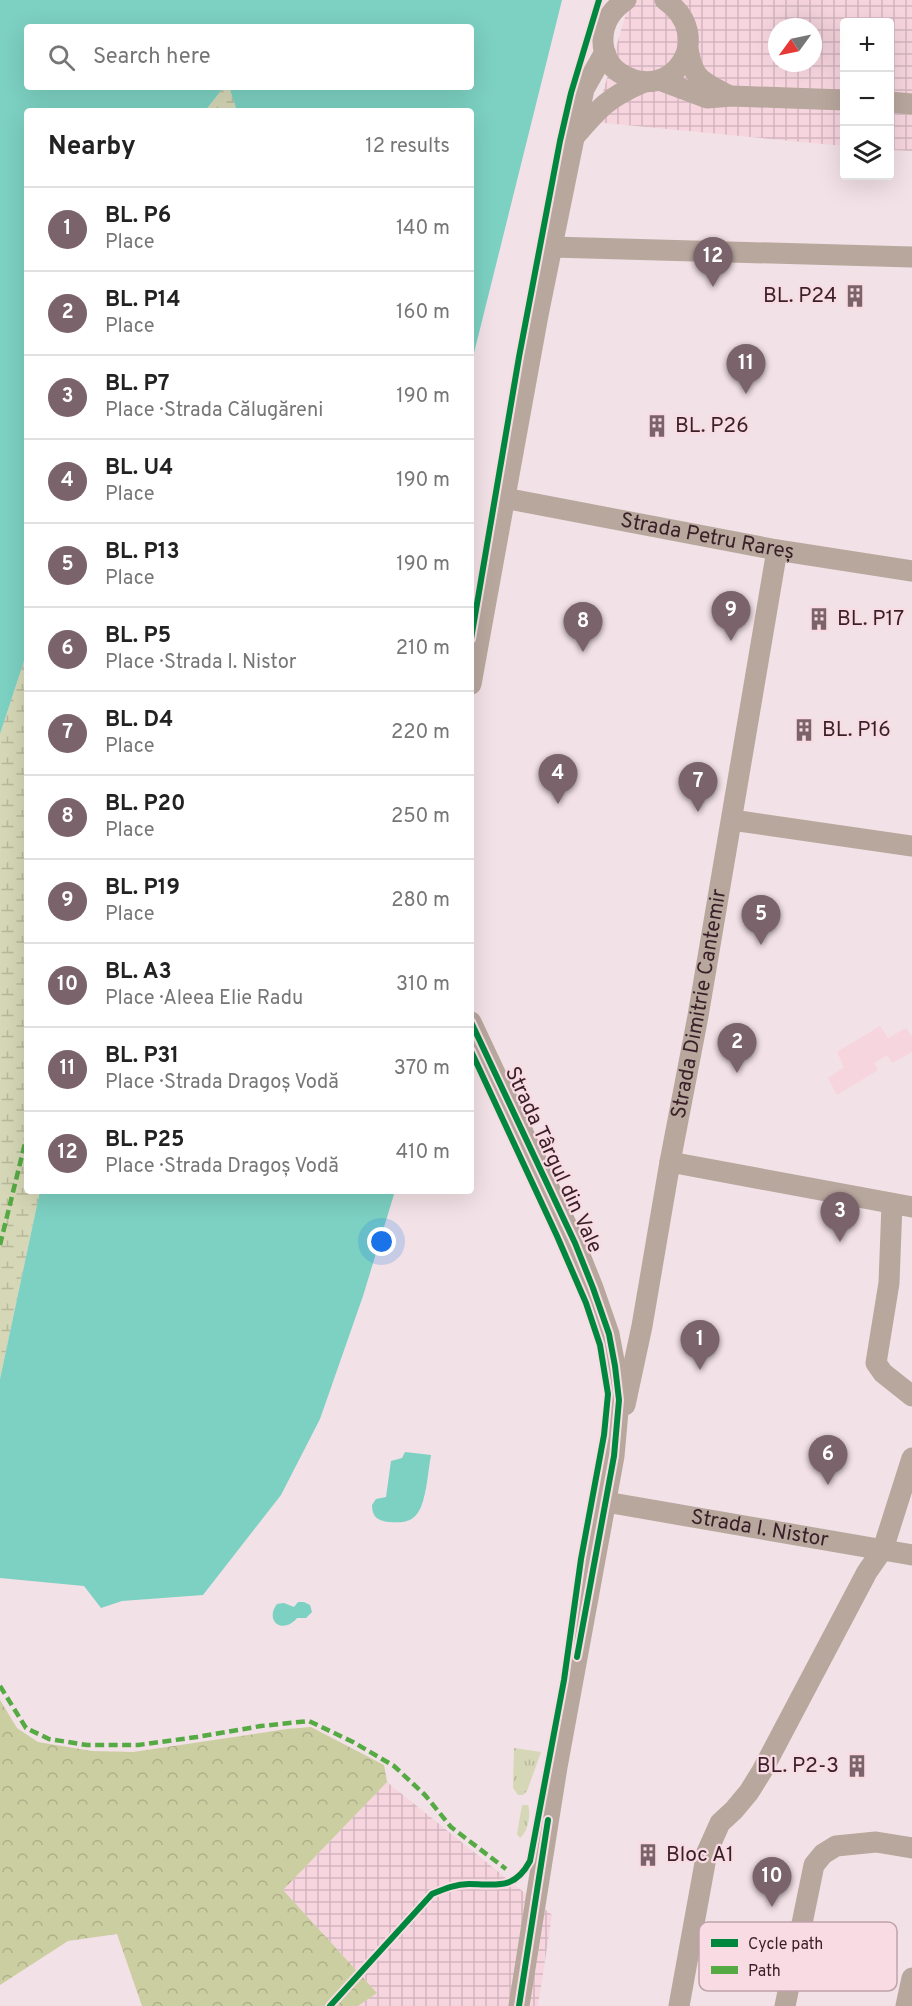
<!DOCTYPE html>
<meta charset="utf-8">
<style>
body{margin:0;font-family:Overpass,sans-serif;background:#f2f2f2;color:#222}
.controls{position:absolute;right:18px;top:18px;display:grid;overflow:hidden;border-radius:6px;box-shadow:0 6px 24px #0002}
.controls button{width:54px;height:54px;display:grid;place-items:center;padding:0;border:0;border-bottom:2px solid #e0e0e0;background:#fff;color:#222;font:30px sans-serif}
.compass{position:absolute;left:768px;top:18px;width:54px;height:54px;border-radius:50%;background:#fff;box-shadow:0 6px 24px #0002;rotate:237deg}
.you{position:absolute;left:382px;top:1242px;width:21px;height:21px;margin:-15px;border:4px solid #fff;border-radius:50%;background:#1a73e8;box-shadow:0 0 0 9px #1a73e833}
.badge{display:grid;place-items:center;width:39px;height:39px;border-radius:50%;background:#7a636a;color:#fff;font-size:20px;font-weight:700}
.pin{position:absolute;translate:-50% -50px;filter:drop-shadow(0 2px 3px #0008)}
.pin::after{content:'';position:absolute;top:32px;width:21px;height:18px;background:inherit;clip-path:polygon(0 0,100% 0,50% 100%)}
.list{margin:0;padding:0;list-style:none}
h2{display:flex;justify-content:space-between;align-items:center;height:78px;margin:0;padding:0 24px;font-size:26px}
h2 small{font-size:20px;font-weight:400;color:#767676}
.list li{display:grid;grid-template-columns:39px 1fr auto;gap:18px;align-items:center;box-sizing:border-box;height:84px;padding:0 24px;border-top:2px solid #e0e0e0}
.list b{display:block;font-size:22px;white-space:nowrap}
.list p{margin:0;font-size:20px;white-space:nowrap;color:#767676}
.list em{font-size:20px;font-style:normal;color:#767676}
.icon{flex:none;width:33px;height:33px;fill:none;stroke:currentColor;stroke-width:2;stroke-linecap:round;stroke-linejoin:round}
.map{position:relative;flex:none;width:912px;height:2006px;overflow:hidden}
.search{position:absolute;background:#fff;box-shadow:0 6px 24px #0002;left:24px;top:24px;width:450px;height:66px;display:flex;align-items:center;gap:15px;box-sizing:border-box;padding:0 21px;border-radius:6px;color:#767676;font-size:22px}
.panel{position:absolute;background:#fff;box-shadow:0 6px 24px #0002;left:24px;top:108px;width:450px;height:1086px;border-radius:6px}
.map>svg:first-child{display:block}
</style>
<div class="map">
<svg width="912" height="2006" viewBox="0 0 912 2006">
<defs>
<pattern id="industrial-grid" width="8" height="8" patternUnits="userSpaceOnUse" patternTransform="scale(1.5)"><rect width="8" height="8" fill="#f7d5df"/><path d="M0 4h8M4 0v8" fill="none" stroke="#d4b6bf"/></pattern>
<pattern id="grass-tufts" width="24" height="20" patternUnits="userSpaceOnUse" patternTransform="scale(1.5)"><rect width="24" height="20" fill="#d6d7b6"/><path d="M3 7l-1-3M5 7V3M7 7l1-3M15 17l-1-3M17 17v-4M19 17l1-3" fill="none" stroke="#b8b89c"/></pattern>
<pattern id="forest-crowns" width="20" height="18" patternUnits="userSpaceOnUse" patternTransform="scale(1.5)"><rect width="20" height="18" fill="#cbcea0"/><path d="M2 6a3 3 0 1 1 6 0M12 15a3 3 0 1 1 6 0" fill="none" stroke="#afb08a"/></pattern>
<pattern id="wetland-marsh" width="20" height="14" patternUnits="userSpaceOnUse" patternTransform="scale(1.5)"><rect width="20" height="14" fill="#d6d7b6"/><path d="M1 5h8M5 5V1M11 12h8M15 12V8" fill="none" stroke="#b8b89c"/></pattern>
</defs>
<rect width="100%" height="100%" fill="#f2e1e6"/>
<path fill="#f7d5df" d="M880,1026L888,1038L906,1028L912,1037V1052L892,1063L887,1055L874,1063L878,1070L837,1095L828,1078L844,1067L837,1052Z"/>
<path fill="url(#industrial-grid)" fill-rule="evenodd" d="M630,0H912V151L890,150V22H844V146L594,122ZM777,27H813V63H777Z
M387,1782L552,1915L538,2006H358L377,1993L283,1890Z"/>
<path fill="url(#grass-tufts)" d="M514,1748L541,1752L527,1791L523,1795H518L513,1788Z
M522,1805H528C531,1814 528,1832 520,1838L517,1834Z"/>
<path fill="url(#forest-crowns)" d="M0,1700L17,1728L38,1742L92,1751L133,1752L287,1729L311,1727L384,1765L387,1782L283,1890L377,1993L358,2006H142L117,1934L68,1941L0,1985Z"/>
<path fill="url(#wetland-marsh)" d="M224,87H229L237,111H205Z
M27,652V1191H40L0,1379V734Z"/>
<path fill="#7cd1c2" d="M0,0H562L471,365V111H237L229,87H471V27H27V87H224L205,111H27V652L0,734Z
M40,1191H395L363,1296L320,1419L281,1495L203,1595L122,1601L101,1608L84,1586L0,1578V1379Z
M405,1452L431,1455C428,1471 427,1492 421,1507C414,1523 403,1523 389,1522C378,1521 372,1517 372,1505L376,1499L386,1497L391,1461L402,1458Z
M298,1602H304L310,1605L312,1612L306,1618H297C283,1635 264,1621 277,1604L284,1603L294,1607Z"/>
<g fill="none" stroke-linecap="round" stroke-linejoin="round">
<g stroke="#b8a79d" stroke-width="21">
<path d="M626,0C611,10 602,23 603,42C603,54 610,67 620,73C671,106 718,37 665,0"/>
<path d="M688,49C693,78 700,81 726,94"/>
<path d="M659,80L707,98L732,96L844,100"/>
<path d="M890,102L912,104"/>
<path d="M576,135C600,107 609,97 644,82"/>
<path d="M552,247L912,257"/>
<path id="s1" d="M504,498L777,550L912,571"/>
<path d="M471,684L538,315L584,89L605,52"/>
<path d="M732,820L912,846"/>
<path d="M471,1022L575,1243L593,1288L609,1334L615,1366L619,1400L614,1456L557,1767L519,2006"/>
<path d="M670,1162L912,1207"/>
<path d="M892,1204L889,1283L876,1363L883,1373L912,1396"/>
<path id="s2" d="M625,1405L642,1326L670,1162L698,1016L777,550"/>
<path id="s3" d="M606,1502L912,1555"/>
<path d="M679,2006L707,1852L720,1823L734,1810L749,1792L762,1771L867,1572L883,1549L912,1458"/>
<path d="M785,2006L814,1865L823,1854L836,1846L876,1842L912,1848"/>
<path d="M906,2006L912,1978"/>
</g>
<path stroke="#5a4" stroke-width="4.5" stroke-dasharray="9 4.5" stroke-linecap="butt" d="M0,1245L27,1135
M0,1686L26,1728L49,1739L87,1745H138L197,1737L261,1726L309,1721L353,1742L394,1766L425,1795L451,1827L506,1869"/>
<g stroke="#f8dbe3" stroke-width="10">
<path id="cycleway" d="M471,639L519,357L560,141L571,93L599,0
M471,1022L575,1243L593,1288L609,1334L615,1366L619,1400L614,1456L577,1657
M330,2006L432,1894C444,1889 455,1884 469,1884C496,1884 514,1891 530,1861L564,1680L581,1559L604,1435L608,1394L600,1345L586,1303L557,1236L471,1051
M519,2006L548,1820"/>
</g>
<use href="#cycleway" stroke="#00873e" stroke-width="6"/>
</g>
<defs>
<g id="building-bare" transform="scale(1.8)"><path d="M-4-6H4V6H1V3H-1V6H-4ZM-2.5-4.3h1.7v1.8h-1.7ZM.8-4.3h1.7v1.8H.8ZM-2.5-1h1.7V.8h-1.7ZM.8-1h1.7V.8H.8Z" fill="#7a636a" stroke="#f8dbe3" stroke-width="2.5" paint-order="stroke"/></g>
</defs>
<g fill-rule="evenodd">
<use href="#building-bare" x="855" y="296"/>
<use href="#building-bare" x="657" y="426"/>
<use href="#building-bare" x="819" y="619"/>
<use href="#building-bare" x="804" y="730"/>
<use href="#building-bare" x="857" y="1766"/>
<use href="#building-bare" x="648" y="1855"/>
</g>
<g text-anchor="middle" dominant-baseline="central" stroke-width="4.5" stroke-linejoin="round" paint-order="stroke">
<g font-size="21" fill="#391f28" stroke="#f8dbe3" text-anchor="start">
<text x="837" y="296" text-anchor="end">BL. P24</text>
<text x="675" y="426">BL. P26</text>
<text x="837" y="619">BL. P17</text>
<text x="822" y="730">BL. P16</text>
<text x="839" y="1766" text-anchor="end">BL. P2-3</text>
<text x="666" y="1855">Bloc A1</text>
</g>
<g font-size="21" fill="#391f28" stroke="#f8dbe3">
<text stroke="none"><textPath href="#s1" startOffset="207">Strada Petru Rareș</textPath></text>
<text stroke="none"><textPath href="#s2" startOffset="408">Strada Dimitrie Cantemir</textPath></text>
<text transform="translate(553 1160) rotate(65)">Strada Târgul din Vale</text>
<text stroke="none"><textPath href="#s3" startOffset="156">Strada I. Nistor</textPath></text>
</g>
</g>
<rect x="699" y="1922" width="198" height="69" rx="9" fill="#f8dbe3" stroke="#bfa3ab" stroke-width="1.5"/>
<rect x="711" y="1939" width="27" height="8" fill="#00873e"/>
<rect x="711" y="1966" width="27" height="8" fill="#5a4"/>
<g font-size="16" fill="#391f28">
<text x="748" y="1949">Cycle path</text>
<text x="748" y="1976">Path</text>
</g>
</svg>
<div class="controls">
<button>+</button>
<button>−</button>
<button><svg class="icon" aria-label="layers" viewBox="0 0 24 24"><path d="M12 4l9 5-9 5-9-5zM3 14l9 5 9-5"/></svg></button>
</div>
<svg class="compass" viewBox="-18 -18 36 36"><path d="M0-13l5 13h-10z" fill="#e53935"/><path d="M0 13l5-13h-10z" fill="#767676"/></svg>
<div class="you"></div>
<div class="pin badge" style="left:700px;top:1370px">1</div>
<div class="pin badge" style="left:737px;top:1073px">2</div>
<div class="pin badge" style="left:840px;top:1242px">3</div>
<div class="pin badge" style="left:558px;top:804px">4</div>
<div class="pin badge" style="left:761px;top:945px">5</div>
<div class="pin badge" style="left:828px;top:1485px">6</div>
<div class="pin badge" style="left:698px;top:812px">7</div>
<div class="pin badge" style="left:583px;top:652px">8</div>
<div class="pin badge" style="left:731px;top:641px">9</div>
<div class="pin badge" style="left:772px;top:1907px">10</div>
<div class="pin badge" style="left:746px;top:394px">11</div>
<div class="pin badge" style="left:713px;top:287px">12</div>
<div class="search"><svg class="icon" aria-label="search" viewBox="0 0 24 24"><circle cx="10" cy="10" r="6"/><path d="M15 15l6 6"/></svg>Search here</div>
<section class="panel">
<h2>Nearby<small>12 results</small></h2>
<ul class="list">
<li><span class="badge">1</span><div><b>BL. P6</b><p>Place</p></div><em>140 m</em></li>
<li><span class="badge">2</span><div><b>BL. P14</b><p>Place</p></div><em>160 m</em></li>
<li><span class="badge">3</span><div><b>BL. P7</b><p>Place · Strada Călugăreni</p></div><em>190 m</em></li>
<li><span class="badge">4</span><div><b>BL. U4</b><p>Place</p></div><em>190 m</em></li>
<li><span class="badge">5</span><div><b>BL. P13</b><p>Place</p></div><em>190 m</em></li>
<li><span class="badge">6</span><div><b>BL. P5</b><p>Place · Strada I. Nistor</p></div><em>210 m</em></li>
<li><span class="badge">7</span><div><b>BL. D4</b><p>Place</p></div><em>220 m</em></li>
<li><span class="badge">8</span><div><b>BL. P20</b><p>Place</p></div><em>250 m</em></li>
<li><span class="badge">9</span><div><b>BL. P19</b><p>Place</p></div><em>280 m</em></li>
<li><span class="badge">10</span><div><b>BL. A3</b><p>Place · Aleea Elie Radu</p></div><em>310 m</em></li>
<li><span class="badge">11</span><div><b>BL. P31</b><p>Place · Strada Dragoș Vodă</p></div><em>370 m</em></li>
<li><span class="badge">12</span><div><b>BL. P25</b><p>Place · Strada Dragoș Vodă</p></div><em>410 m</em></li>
</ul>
</section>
</div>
